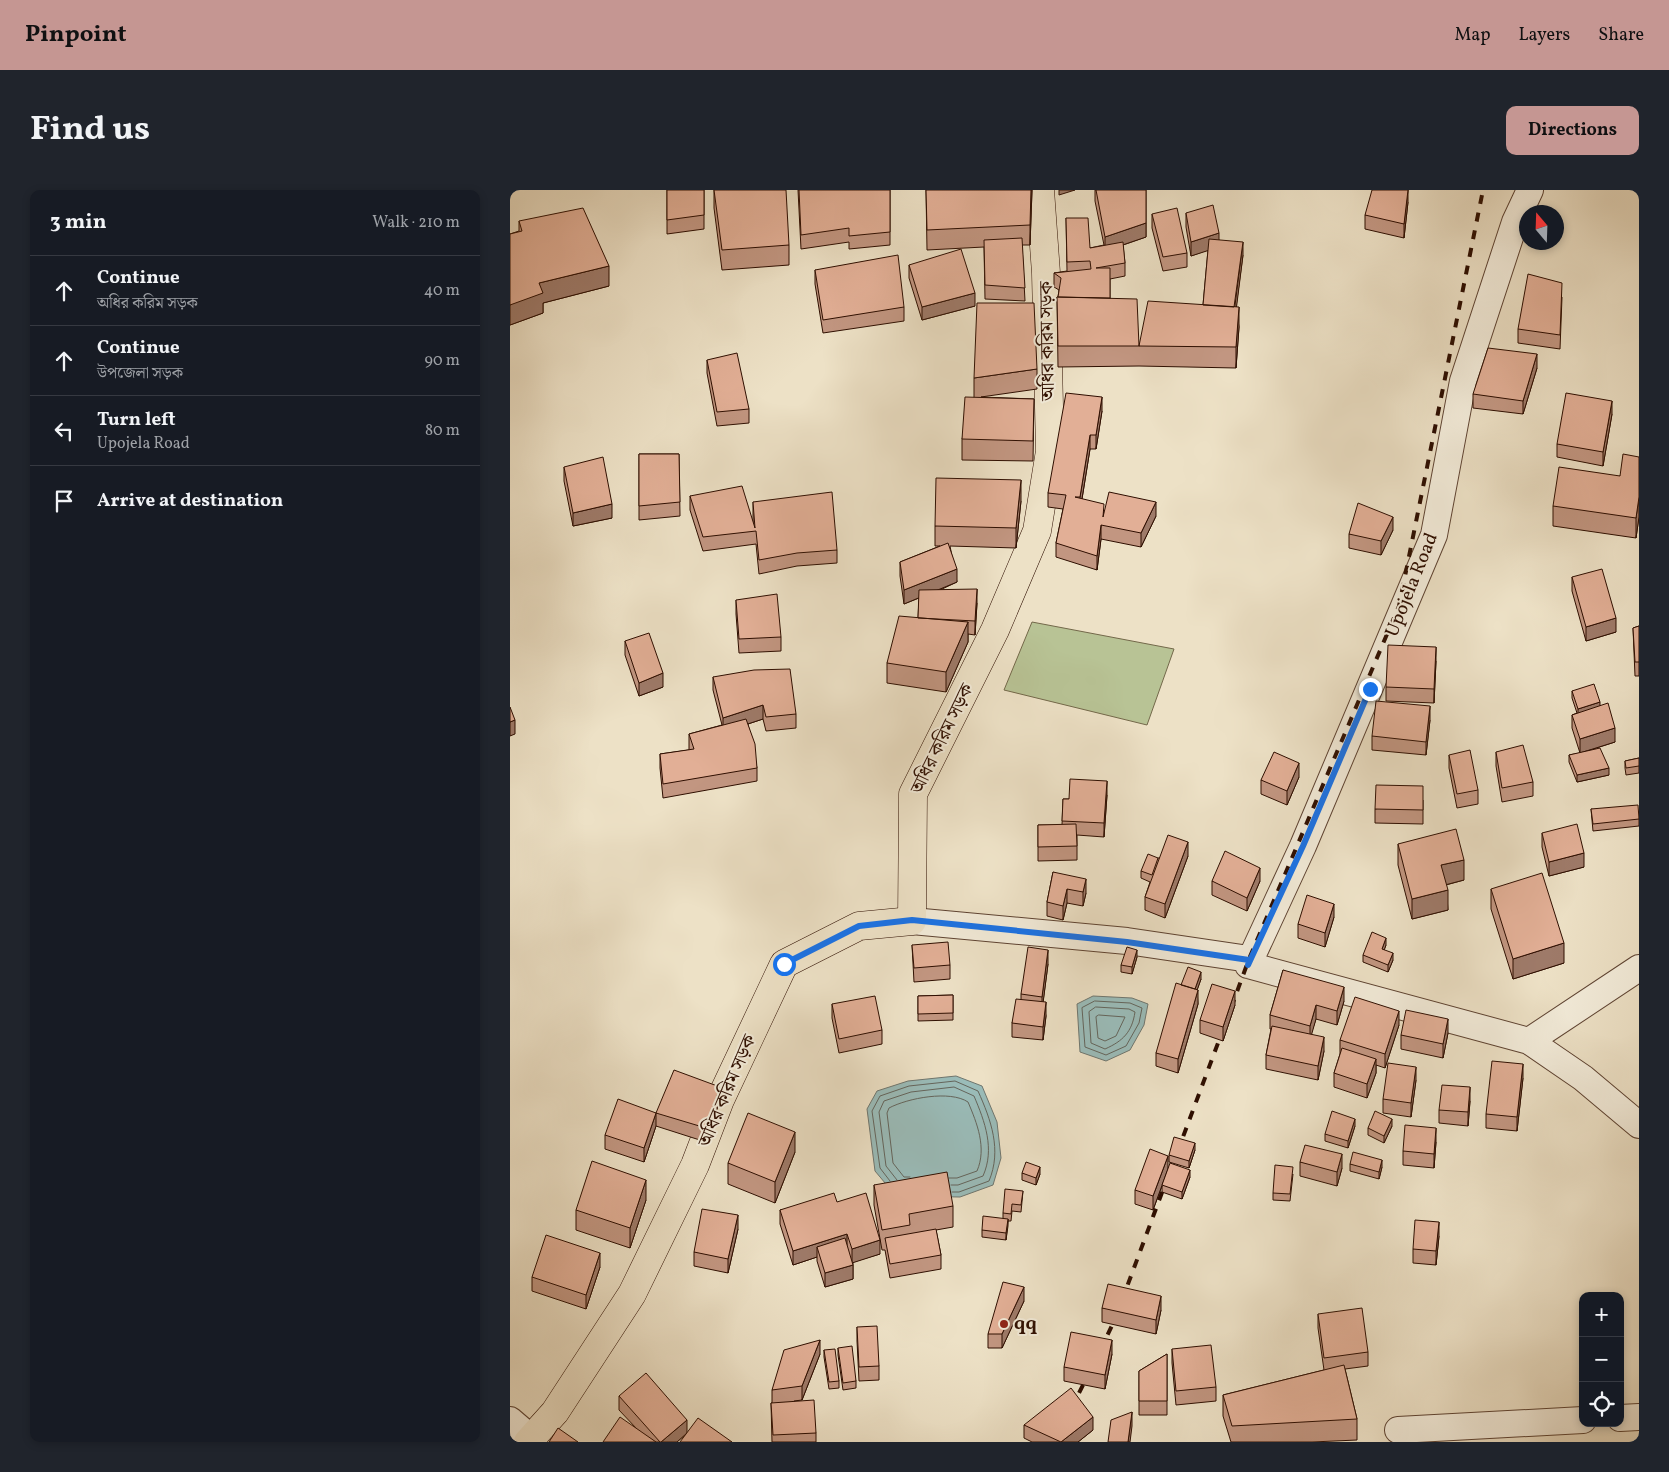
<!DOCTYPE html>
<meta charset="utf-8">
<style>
body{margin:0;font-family:Vollkorn,"Noto Serif Bengali",serif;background:#20242c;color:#f1f3f6}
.controls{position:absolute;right:15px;bottom:15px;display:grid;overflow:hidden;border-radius:10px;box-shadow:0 2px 8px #0003}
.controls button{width:45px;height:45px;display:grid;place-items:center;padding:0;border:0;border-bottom:1px solid #363941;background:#171b24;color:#f1f3f6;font:25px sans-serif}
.compass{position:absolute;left:1009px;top:15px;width:45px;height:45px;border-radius:50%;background:#171b24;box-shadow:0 2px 8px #0003;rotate:341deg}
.stop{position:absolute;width:15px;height:15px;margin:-11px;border:4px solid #1a73e8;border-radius:50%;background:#fff}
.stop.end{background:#1a73e8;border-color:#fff;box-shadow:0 1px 5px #0008}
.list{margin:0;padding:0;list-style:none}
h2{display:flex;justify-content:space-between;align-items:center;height:65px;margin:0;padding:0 20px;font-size:21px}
h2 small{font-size:16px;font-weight:400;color:#9ea1a6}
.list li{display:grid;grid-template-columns:32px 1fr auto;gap:15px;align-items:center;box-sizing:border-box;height:70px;padding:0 20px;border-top:1px solid #363941}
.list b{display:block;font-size:19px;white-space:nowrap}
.list p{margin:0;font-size:16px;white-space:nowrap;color:#9ea1a6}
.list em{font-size:16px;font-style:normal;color:#9ea1a6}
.icon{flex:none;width:28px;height:28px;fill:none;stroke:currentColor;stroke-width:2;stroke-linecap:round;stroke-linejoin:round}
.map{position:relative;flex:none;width:1129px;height:1252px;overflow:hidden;border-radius:10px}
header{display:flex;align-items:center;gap:30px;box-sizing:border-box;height:70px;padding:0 25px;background:#c59692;color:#111}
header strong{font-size:24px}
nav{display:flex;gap:28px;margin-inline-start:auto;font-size:18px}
.intro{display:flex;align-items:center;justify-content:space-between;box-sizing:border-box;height:120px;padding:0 30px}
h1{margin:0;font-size:35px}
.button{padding:12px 22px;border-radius:10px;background:#c59692;color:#111;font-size:18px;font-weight:700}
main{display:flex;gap:30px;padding:0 30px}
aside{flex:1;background:#171b24;border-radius:10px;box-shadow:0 2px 8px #0003}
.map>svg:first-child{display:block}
</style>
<header>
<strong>Pinpoint</strong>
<nav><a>Map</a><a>Layers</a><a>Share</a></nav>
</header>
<div class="intro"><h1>Find us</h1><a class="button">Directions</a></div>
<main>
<aside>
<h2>3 min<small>Walk · 210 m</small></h2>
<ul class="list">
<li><svg class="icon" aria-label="ahead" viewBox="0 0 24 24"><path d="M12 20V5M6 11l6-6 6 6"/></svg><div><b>Continue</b><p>অধির করিম সড়ক</p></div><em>40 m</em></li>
<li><svg class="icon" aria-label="ahead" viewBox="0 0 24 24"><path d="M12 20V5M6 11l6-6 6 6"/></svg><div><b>Continue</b><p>উপজেলা সড়ক</p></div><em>90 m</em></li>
<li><svg class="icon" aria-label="left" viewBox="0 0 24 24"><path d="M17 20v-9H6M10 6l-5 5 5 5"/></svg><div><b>Turn left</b><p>Upojela Road</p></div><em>80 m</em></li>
<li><svg class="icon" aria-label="arrive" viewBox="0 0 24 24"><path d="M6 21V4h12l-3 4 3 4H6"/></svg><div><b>Arrive at destination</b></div></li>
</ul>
</aside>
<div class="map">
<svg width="1129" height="1252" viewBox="0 0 1129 1252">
<rect width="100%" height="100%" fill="#ede1c6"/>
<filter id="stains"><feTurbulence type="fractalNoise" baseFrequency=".004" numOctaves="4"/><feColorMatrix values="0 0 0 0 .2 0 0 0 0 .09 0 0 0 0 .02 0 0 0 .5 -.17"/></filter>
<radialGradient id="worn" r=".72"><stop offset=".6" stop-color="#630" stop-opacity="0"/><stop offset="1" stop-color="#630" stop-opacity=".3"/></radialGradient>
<path fill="#b8c395" stroke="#73684a" d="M522,432L664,459L637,535L494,500Z"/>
<path fill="#9abcb9" stroke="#6f766f" d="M583,806L622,808L638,814L634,835L620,860L596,871L570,862L567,814Z
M446,886L472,896L487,932L491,968L483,995L450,1007L386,1006L365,981L357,919L367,901L398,891Z"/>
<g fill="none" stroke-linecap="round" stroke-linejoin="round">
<path stroke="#64655c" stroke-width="1" d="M585,811L620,813L632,818L629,833L616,856L596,865L575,857L572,818Z
M586,817L619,819L625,822C622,842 613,851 595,859L581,853L579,822Z
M589,825L615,827L606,846L595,851L588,848L586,827Z
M400,987H394L383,973L377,923L379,918C398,908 440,900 458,912C467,933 477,958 467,981L447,988H439
M387,990L376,976L369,922L374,911L401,902L444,897L464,906C475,932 485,959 473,986L448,995H441
M380,991L370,978L362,921L370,906L399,896L445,891L468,901C481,930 492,960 479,991L449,1002H442"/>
<g stroke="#5e4332" stroke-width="28">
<path id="minor" d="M402,731L617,751L739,769L738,775
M738,775L793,656L924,345L953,191L1005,32L1020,0
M738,775L1019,851L1073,888L1129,935
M1019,851L1129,778
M1110,1228L1129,1227
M0,1230L21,1248
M888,1240L1073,1230"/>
</g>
<g stroke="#2e0e00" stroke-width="29">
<path id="major" d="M18,1252L45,1222L122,1104L185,975L210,910L274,774L349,736L402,731L403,604L485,440L527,341L540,261L536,83L530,0"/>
</g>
<use href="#minor" stroke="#f3ecda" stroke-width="26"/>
<use href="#major" stroke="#ede1c6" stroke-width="28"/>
<path stroke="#2e0e00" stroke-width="4" stroke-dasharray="9 9" stroke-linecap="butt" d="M721,818L739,769L889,416L973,0
M667,963L714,837
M590,1161L605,1129L657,989
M561,1219L580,1181"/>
</g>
<path fill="#c29681" stroke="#2e0e00" d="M157,0H194V39L157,44Z
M204,0L279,55V75L212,80L204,18Z
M288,0H380V55L339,59V52L291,59Z
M416,0H522L520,55H512L515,111L475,109L474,57L417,60Z
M585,0H636V47L613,55L615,73V86L600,89V108L629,156L693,115L698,60L681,66L676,37V23L709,50L733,65L726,117L729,137L726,178L629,176L548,177L547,107H548L549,100L544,97V83L557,81L556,28L580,58L594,55L585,11Z
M898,12L894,48L855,39V25Z
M642,24L677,63V77L653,81L642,38Z
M9,31L99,96L33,113V123L0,135V44L9,41Z
M399,75L465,116L412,130L399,88Z
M305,80L394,117V131L313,143L305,94Z
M1052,107L1050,159L1008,153V139Z
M197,170L239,219V233L207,236L197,183Z
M1027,178L1013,224L963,218V204Z
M527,179V199L471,207L524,209L523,271L452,270V249L464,207V188Z
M592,221L586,259H580L572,309L594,323L646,326L631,357L591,349L587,380L546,367V353L553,319L538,317V303Z
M1102,224L1093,276L1047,267V254Z
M129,264H169L170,326L129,330Z
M1129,267V327L1126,348L1043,336V316L1110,286Z
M54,277L102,328L63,336L54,291Z
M180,306L243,334V312L327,360V373L287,376L249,384L246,354L193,361L180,320Z
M511,311L506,358L440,356L447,392L430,400L467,413L465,445L458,444V452L436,502L377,493V473L408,428L409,408L394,414L390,386V372L430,356H425V336Z
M883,340L871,365L839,358V344Z
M1062,387L1106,442L1076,451L1062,401Z
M226,410L271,447V461L229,463L226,424Z
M1129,436V486H1125L1123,438Z
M115,451L153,497L129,506L115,465Z
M926,471L924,513L876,511V497Z
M203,487L286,524V538L256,541L253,529L238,534L247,578V591L153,608L150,578V564L179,560V544L212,535L203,500Z
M1062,501L1090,516L1105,552L1077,561L1099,585L1067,592L1059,572V565L1070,563L1062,538V525L1067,523L1062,508Z
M920,530L916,565L862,560V546Z
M986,562L1023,592V606L992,612L986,576Z
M939,565L968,600V614L947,618L939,578Z
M1129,568V583L1116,585L1115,578V571Z
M789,587L777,615L751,604V590Z
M597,605L594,647L567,645V670L528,671V635H552L553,609H559Z
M913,610V634L865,633V619Z
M1081,619L1129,628V636L1083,641Z
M1032,643L1074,677L1039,686L1032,657Z
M888,654L954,690L936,695L938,720L902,729L888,675Z
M678,666L655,728L635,720V707L640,692L631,688V681L648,668Z
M543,682L576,703L573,716L557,713L553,730L537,726V712Z
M702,691H750L737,721L702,705Z
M981,699L1054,773L1003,789L981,719Z
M824,727L815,757L788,748V734Z
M402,755L440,775V789L404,792Z
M876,755L874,760L883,770L878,782L853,772V765Z
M627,767L622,784L611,782V775Z
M538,774L533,812L536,826L533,850L502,847V833L511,809V804Z
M773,780L834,811L827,835L806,829L801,844L814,861L808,890L756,879V865L761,839H760V825Z
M691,789L687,800L688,814L668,883L646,876V863Z
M443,805V830L408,831V806Z
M322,814L372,840V854L329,863L322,828Z
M725,815L713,851L690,843V830Z
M889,835L875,878L866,875V883L857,908L824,897V883L830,864V850Z
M938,843L933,868L891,859V845Z
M1013,888L1007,941L976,938V924Z
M906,890L901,927L873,923V909Z
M210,910L196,952L146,936L134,972L95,959V945L146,923Z
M960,911L958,936L929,933V920Z
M845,936L838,958L815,951V944Z
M882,936L874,953L858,945V938Z
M926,952L924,978L893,975V961Z
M685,960L679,978L659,972V965Z
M285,962L265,1013L218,994V973Z
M790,972L832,978L827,996L790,986Z
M840,974L872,977L869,989L840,981Z
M658,979L680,987L672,1009L652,1002V996L643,1020L625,1014V1000Z
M512,983L530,984L526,995L512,990Z
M783,984L780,1011L763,1010V1003Z
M364,995L443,1016V1037L426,1040L431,1065V1079L380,1088L375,1060H372L364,1015Z
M513,1001L511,1022L502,1021L501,1031H498L496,1050L472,1047V1040L493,1029V1023Z
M136,1010L120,1058L66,1040V1020Z
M327,1012L370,1064L343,1072V1089L315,1097L307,1071V1067L283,1075L270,1034V1020Z
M228,1039L218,1083L184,1076V1062Z
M929,1046L926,1075L903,1073V1059Z
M90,1077L76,1119L22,1101V1087Z
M514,1111L492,1158H478V1144Z
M592,1118L651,1120L646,1144L592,1132Z
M808,1124L858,1162V1176L835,1179L847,1229V1250L802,1252H721L713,1226V1205L814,1180L808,1138Z
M347,1137L369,1176V1190L349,1191L347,1151Z
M328,1158L346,1191V1198L333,1200L328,1165Z
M662,1159L706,1197V1211L666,1215L662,1173Z
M314,1160L329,1191V1198L319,1199L314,1167Z
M310,1164L292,1210L284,1211L306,1243V1252H262L261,1213H262V1200Z
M602,1164L595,1199L554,1191V1177Z
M657,1164V1225H629V1181Z
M109,1206L177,1243L167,1252H93L126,1238L109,1220Z
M514,1235L583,1240L568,1252H522L514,1248Z"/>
<path fill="#9e7a69" stroke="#2e0e00" d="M521,0H522L520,55V35Z
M549,0H565L549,5Z
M898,0V12L894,48V34Z
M636,33V47L595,61V47Z
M709,43V57L681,66V52Z
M733,52V65L724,137V123Z
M99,76V96L33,113V123L0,135V115L29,93Z
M465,103V116L412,130V117Z
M729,117V137L726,178V157Z
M1027,164V178L1013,224V211Z
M592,207V221L586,259V245Z
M1102,211V224L1093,276V262Z
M580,245V259L570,321V307Z
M511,290V311L506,358V338Z
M1129,307V327L1126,348V328Z
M646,312V326L631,357V343Z
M102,314V328L63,336V323Z
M883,327V340L871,365V351Z
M591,335V349L587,380V366Z
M447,379V392L394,414V400Z
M467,399V413L465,445V431Z
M1106,428V442L1076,451V437Z
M458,432V452L436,502V482Z
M926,457V471L924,513V499Z
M153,483V497L129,506V493Z
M1090,512V519L1068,526V519Z
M253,515V529L213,542V528Z
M920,516V530L916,565V552Z
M5,530V544L0,546V532Z
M1105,538V552L1070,563V549Z
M789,573V587L777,615V601Z
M1099,578V585L1067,592V585Z
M597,591V605L594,647V633Z
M678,652V666L655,728V714Z
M1074,663V677L1039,686V672Z
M954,670V690L931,696V675Z
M750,678V691L737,721V708Z
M576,689V703L573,716V702Z
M557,699V713L553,730V716Z
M938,700V720L902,729V709Z
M824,714V727L815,757V743Z
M876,748V755L872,766V759Z
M1054,753V773L1003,789V769Z
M538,760V774L532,821V807Z
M627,760V767L622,784V777Z
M883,763V770L878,782V775Z
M691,782V789L684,809V802Z
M834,797V811L827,835V821Z
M688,800V814L668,883V869Z
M725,801V815L713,851V837Z
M536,812V826L533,850V837Z
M806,815V829L800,850V836Z
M889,821V835L875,878V864Z
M938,829V843L933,868V854Z
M814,847V861L808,890V876Z
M866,869V883L857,908V894Z
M1013,874V888L1007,941V927Z
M906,877V890L901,927V913Z
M210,897V910L196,952V938Z
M960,897V911L958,936V922Z
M146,923V936L134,972V958Z
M845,929V936L838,958V951Z
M882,929V936L874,953V946Z
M926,938V952L924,978V964Z
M285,942V962L265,1013V992Z
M685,953V960L679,978V971Z
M832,964V978L827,996V982Z
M658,966V979L643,1020V1006Z
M872,970V977L869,989V982Z
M530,977V984L526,995V988Z
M680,980V987L672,1009V1002Z
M136,990V1010L120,1058V1038Z
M228,1025V1039L218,1083V1069Z
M498,1029V1036L496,1050V1043Z
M929,1032V1046L926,1075V1061Z
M337,1044V1058L307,1057V1067L283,1075V1061Z
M370,1050V1064L342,1073V1059Z
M90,1063V1077L76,1119V1105Z
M343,1075V1089L315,1097V1083Z
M514,1097V1111L492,1158V1144Z
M651,1106V1120L646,1144V1130Z
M310,1150V1164L292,1210V1196Z
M602,1150V1164L595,1199V1185Z
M622,1222V1236L620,1252H618Z
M583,1227V1240L568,1252H551Z
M177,1230V1243L167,1252H151Z"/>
<path fill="#e2af96" stroke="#2e0e00" d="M157,0H194V25L157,30Z
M204,0H276L279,55L212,60Z
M289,0H380V42L339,46V38L291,45Z
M416,0H521L520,35L417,40Z
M586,0H636V33L595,47Z
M862,0H898L894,34L855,25Z
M703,15L709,43L681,52L676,23Z
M73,18L99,76L29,93L33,103L0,115V44L12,41L9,31Z
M667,18L677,63L653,67L642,24Z
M556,28H578L580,58L613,52L615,73L586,78H600V108L548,107L551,88L544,83L581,79L580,71L557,72Z
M512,48L515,98L475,95L474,50Z
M699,49L733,52L724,117L693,115Z
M451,59L465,103L412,117L399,75Z
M388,65L394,117L313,130L305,80Z
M1018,84L1052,93L1050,145L1008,139Z
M547,107L627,109L629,156H548Z
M638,111L729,117L726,157L629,156Z
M467,113H524L527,179L464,188Z
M978,158L1027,164L1013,211L963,204Z
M227,163L239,219L207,222L197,170Z
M556,203L592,207L586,245H580L570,307H565L594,314L593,327L599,302L646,312L631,343L591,335L587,366L546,353L556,305L538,303Z
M1056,203L1102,211L1093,262L1047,254Z
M455,207L524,209L523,251L452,249Z
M129,264H169L170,312L129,316Z
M1113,264L1129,267V307L1126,328L1043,316L1049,277L1110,286Z
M93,267L102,314L63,323L54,277Z
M426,288L511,290L506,338L425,336Z
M232,296L245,338L243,312L322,302L327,360L287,363L249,370L246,341L193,347L180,306Z
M848,313L883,327L871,351L839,344Z
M438,353L447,379L394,400L390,372Z
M1092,379L1106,428L1076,437L1062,387Z
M467,399L465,431L408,428L409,400Z
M267,404L271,447L229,449L226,410Z
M389,426L458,432L436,482L377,473Z
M1129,436V472H1125L1123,438Z
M139,443L153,483L129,493L115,451Z
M878,455L926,457L924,499L876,497Z
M280,479L286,524L256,527L253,515L213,528L203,487L244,480Z
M1084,494L1090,512L1068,519L1062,501Z
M866,511L920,516L916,552L862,546Z
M1098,513L1105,538L1070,549L1062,525Z
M0,517L5,530L0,532Z
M236,529L245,554L247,578L153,594L150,564L184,559L179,544Z
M1013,555L1023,592L992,598L986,562Z
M1090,558L1099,578L1067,585L1059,565Z
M960,560L968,600L947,604L939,565Z
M764,562L789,573L777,601L751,590Z
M1129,568V576L1116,578L1115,571Z
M560,589L597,591L594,633L552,631L553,609H559Z
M866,595L913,596V620L865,619Z
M1128,615L1129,629L1083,634L1081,619Z
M566,634L567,656L528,657V635Z
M1067,634L1074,663L1039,672L1032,643Z
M946,639L954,670L931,675L938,700L902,709L888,654Z
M658,645L678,652L655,714L635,707Z
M715,661L750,678L737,708L702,691Z
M638,664L648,668L642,685L631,681Z
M543,682L576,689L573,702L557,699L553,716L537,712Z
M1032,683L1054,753L1003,769L981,699Z
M797,705L824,714L815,743L788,734Z
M862,742L876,748L872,759L883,763L878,775L853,765Z
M438,752L440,775L404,778L402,755Z
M518,757L538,760L532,807L511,804Z
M617,757L627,760L622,777L611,775Z
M678,777L691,782L685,799L671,795Z
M773,780L834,797L827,821L806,815L800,836L760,825Z
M666,793L688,800L668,869L646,863Z
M702,794L725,801L713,837L690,830Z
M443,805V823L408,824V806Z
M365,806L372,840L329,849L322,814Z
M845,807L889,821L875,864L830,850Z
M506,809L536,812L533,837L502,833Z
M896,820L938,829L933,854L891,845Z
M762,836L814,847L808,876L756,865Z
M832,858L866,869L857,894L824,883Z
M982,871L1013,874L1007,927L976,924Z
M878,873L906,877L901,913L873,909Z
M164,880L210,897L196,938L146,923Z
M932,895L960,897L958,922L929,920Z
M108,909L146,923L134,958L95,945Z
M822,921L845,929L838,951L815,944Z
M865,921L882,929L874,946L858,938Z
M238,923L285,942L265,992L218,973Z
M895,935L926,938L924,964L893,961Z
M664,947L685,953L679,971L659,965Z
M795,955L832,964L827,982L790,972Z
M640,959L658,966L643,1006L625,1000Z
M843,962L872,970L869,982L840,974Z
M82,971L136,990L120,1038L66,1020Z
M516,972L530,977L526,988L512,983Z
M660,973L680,980L672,1002L652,995Z
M765,975L783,977L780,1004L763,1003Z
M437,982L443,1016L399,1024L400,1035L372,1040L364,995Z
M495,999L513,1001L511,1015L502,1014L501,1024L493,1023Z
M324,1003L327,1012L356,1003L370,1050L342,1059L337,1044L283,1061L270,1020Z
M192,1019L228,1025L218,1069L184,1062Z
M473,1026L498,1029L496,1043L472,1040Z
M905,1030L929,1032L926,1061L903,1059Z
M426,1039L431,1065L380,1074L375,1048Z
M36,1045L90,1063L76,1105L22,1087Z
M335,1048L343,1075L315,1083L307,1057Z
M493,1092L514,1097L492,1144H478Z
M598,1094L651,1106L646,1130L592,1118Z
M852,1118L858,1162L814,1168L808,1124Z
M367,1136L369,1176L349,1177L347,1137Z
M561,1142L602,1150L595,1185L554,1177Z
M310,1150L292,1196L262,1200L274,1160Z
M701,1155L706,1197L666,1201L662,1159Z
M342,1156L346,1191L333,1193L328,1158Z
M325,1159L329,1191L319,1192L314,1160Z
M657,1164V1211H629V1181Z
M834,1175L847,1229L722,1236L713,1205Z
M136,1183L177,1230L151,1252H150L109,1206Z
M561,1198L583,1227L551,1252L514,1235Z
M304,1210L306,1243L263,1245L261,1213Z
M622,1222L618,1252H598L601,1230Z
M110,1227L146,1252H93Z
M188,1228L222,1252H170Z
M48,1238L68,1252H39Z"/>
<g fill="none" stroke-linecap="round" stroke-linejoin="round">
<path stroke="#1a73e8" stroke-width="6" d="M274,774L349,736L402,730L617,752L739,770L738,775L793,656L860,499"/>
</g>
<circle fill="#8f2418" stroke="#f3ecda" stroke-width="2" cx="494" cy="1134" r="5"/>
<g text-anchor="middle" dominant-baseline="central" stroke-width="4" stroke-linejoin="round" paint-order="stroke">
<g font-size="19" fill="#2e0e00" stroke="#f3ecda">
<text transform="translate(538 151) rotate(-91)">অধির করিম সড়ক</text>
<text transform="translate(902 395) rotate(-68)">Upojela Road</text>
<text transform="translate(433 549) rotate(-64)">অধির করিম সড়ক</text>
<text transform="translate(218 901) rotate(-67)">অধির করিম সড়ক</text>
</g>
<g font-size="19" font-weight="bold" fill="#2e0e00" stroke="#f3ecda" text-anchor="start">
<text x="504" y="1134">qq</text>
</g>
</g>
<rect width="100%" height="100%" filter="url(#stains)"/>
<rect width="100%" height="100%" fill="url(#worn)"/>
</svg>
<div class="controls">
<button>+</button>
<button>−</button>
<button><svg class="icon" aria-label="locate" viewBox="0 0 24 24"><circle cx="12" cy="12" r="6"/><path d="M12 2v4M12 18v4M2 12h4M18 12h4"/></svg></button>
</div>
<svg class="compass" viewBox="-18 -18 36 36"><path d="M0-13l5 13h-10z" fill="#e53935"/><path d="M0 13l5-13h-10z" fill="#9ea1a6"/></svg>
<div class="stop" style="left:274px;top:774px"></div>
<div class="stop end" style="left:860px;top:499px"></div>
</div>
</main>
